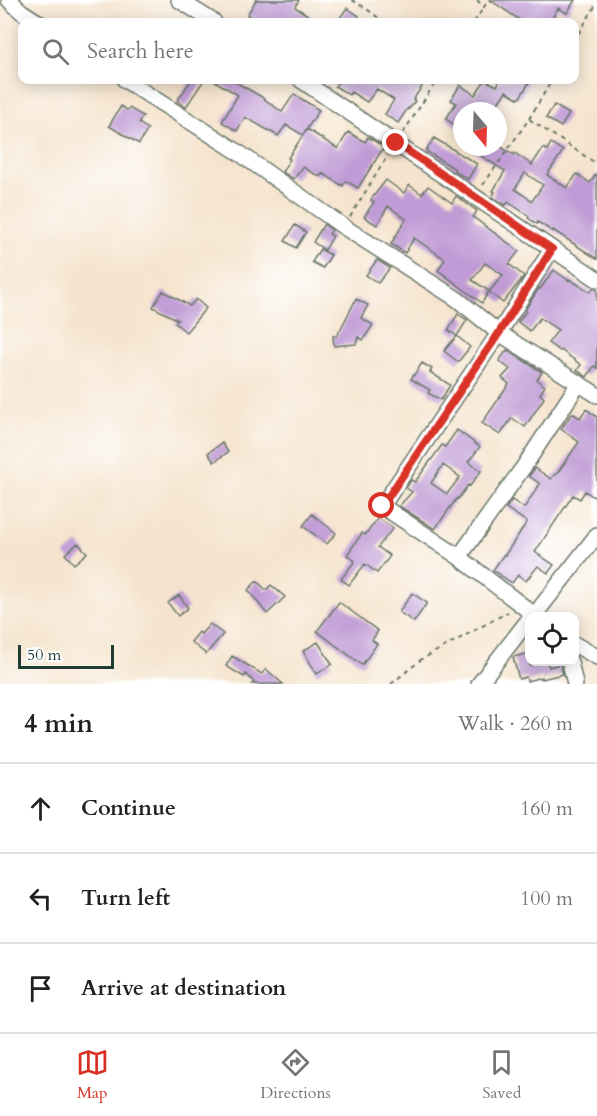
<!DOCTYPE html>
<meta charset="utf-8">
<style>
body{margin:0;font-family:Cardo,serif;background:#f6f6f6;color:#202124}
.controls{position:absolute;right:18px;bottom:18px;display:grid;overflow:hidden;border-radius:12px;box-shadow:0 3px 15px #0003}
.controls button{width:54px;height:54px;display:grid;place-items:center;padding:0;border:0;border-bottom:2px solid #e0e0e0;background:#fff;color:#202124;font:30px sans-serif}
.compass{position:absolute;left:453px;top:102px;width:54px;height:54px;border-radius:50%;background:#fff;box-shadow:0 3px 15px #0003;rotate:161deg}
.scale{position:absolute;left:18px;bottom:15px;width:96px;box-sizing:border-box;padding-left:6px;border:3px solid #1f3d34;border-top:0;font-size:16px;line-height:21px;white-space:nowrap;color:#1f3d34;-webkit-text-stroke:4px #fff;paint-order:stroke}
.stop{position:absolute;width:18px;height:18px;margin:-14px;border:4px solid #d93025;border-radius:50%;background:#fff}
.stop.end{background:#d93025;border-color:#fff;box-shadow:0 2px 6px #0008}
.list{margin:0;padding:0;list-style:none}
h2{display:flex;justify-content:space-between;align-items:center;height:78px;margin:0;padding:0 24px;font-size:26px}
h2 small{font-size:20px;font-weight:400;color:#757577}
.list li{display:grid;grid-template-columns:39px 1fr auto;gap:18px;align-items:center;box-sizing:border-box;height:90px;padding:0 24px;border-top:2px solid #e0e0e0}
.list b{display:block;font-size:22px;white-space:nowrap}
.list em{font-size:20px;font-style:normal;color:#757577}
.icon{flex:none;width:33px;height:33px;fill:none;stroke:currentColor;stroke-width:2;stroke-linecap:round;stroke-linejoin:round}
.map{position:relative;flex:none;width:597px;height:684px;overflow:hidden}
.search{position:absolute;background:#fff;box-shadow:0 3px 15px #0003;left:18px;right:18px;top:18px;height:66px;display:flex;align-items:center;gap:15px;box-sizing:border-box;padding:0 21px;border-radius:12px;color:#757577;font-size:22px}
.sheet{height:348px;background:#fff}
nav{display:flex;justify-content:space-around;align-items:center;box-sizing:border-box;height:84px;border-top:2px solid #e0e0e0;background:#fff;font-size:16px;color:#757577}
nav a{display:grid;justify-items:center;gap:3px}
nav .on{color:#d93025}
.map>svg:first-child{display:block}
</style>
<div class="map">
<svg width="597" height="684" viewBox="0 0 597 684">
<rect width="100%" height="100%" fill="#fff"/>
<filter id="ink" filterUnits="userSpaceOnUse"><feTurbulence type="fractalNoise" baseFrequency=".0167" numOctaves="2"/><feDisplacementMap in="SourceGraphic" scale="12" xChannelSelector="R" yChannelSelector="G"/><feConvolveMatrix kernelMatrix="1 2 1 2 8 2 1 2 1" color-interpolation-filters="sRGB"/></filter>
<filter id="wash" filterUnits="userSpaceOnUse"><feTurbulence type="fractalNoise" baseFrequency=".008" numOctaves="4" result="noise"/><feDisplacementMap in="SourceGraphic" scale="24" xChannelSelector="R" yChannelSelector="G"/><feGaussianBlur stdDeviation="1.35" result="paint"/><feColorMatrix in="noise" values="0 0 0 0 0 0 0 0 0 0 0 0 0 0 0 0 0 1.4 0 .05"/><feComposite in="paint" operator="in"/></filter>
<g filter="url(#wash)">
<rect width="100%" height="100%" fill="#f5e4cd"/>
<g id="blocks">
<path fill="#c09bd5" fill-rule="evenodd" d="M256,0H299L295,7L319,22H259L247,15Z
M490,0H575L567,13L558,8L550,22H523Z
M347,8L359,16L355,22H337Z
M191,80H204L186,107L177,101Z
M213,80H232L260,96L282,112L294,94L319,110L303,135L286,125L278,136L245,117L237,131L222,122L238,95Z
M340,80H426L413,100L415,101L409,109L408,108L398,123L385,114L394,100L377,89L367,102L351,92L349,95L335,86Z
M485,80L497,86L500,80H524L529,83L519,99L506,91L495,108L493,106L490,111H460L462,112V130L446,119L456,103L451,100L460,85L475,95Z
M554,105L569,114L561,127L546,118Z
M121,106L127,110L129,108L143,116L139,123L148,129L139,144L109,126Z
M307,129L338,149L348,132L365,142L368,137L384,147L358,188L346,181L343,186L322,173L320,177L303,167L294,179L282,172L290,159L288,158Z
M434,138L477,164L468,179L454,171L455,169L426,151Z
M551,143L563,151L547,175L567,188L577,174L590,183L597,173V259L553,230L552,231L538,222L537,224L528,218L529,216L508,202L506,205L492,197L495,192L493,191L505,171L467,147H501L514,155L515,153L532,165L543,148L547,150ZM525,173L543,185L532,201L515,189Z
M386,180L404,193L409,185L422,194L428,186L452,203L456,196L477,211L473,217L519,251L509,264L524,276L503,303L489,292L503,275L485,263L472,280L489,291L482,303L438,270L445,259L414,238L405,253L391,244L406,219L388,206L377,225L364,217L374,202L371,200L372,198Z
M324,224L332,230L329,234L333,236L325,250L313,242Z
M295,225L306,232L296,248L285,241Z
M320,249L331,255L323,268L312,262Z
M377,260L390,268L378,283L366,275Z
M554,270L568,280L569,279L590,292L593,288L597,289V368L594,366L587,377L577,370L581,365L561,350L560,351L548,343L558,330L540,318L530,331L518,322L526,311L525,310L539,288L540,289Z
M163,291L190,306L196,299L206,308L186,332L175,323L178,320L153,307Z
M356,299L368,305L361,318L373,325L363,340L358,337L356,344L334,346L333,336H337Z
M458,314L467,320L457,336L448,330Z
M457,336L470,347L458,362L444,351Z
M507,350L542,372L537,380L545,386L540,394L544,398L525,427L512,418L500,435L482,423L509,384L502,378L510,369L499,361Z
M422,363L432,369L430,372L450,385L441,400L428,393L430,390L411,379Z
M586,409L597,417V499L585,491L580,499L573,495L535,552L554,565L548,573L538,566L526,581L518,575L512,583L493,570L504,554L505,555L527,522L506,508L512,500L524,508L540,484L529,476L535,468L551,479L555,474L556,475L579,442L561,429L572,413L580,418Z
M457,430L480,447L468,462L481,471L470,486L468,485L458,499L457,498L435,529L399,506L412,492L406,488L411,480L415,482L442,445L445,447ZM443,465L460,477L447,494L431,483Z
M222,443L228,452L214,462L208,453Z
M312,514L336,533L327,544L303,526Z
M378,518L393,528L378,547L390,556L377,573L365,564L349,585L341,579L355,561L347,555L362,533L365,535Z
M78,543L87,553L74,564L65,554Z
M257,581L266,590L271,585L285,597L267,614L248,590Z
M412,593L427,603L414,622L399,612Z
M179,595L188,608L178,616L168,603Z
M339,602L378,631L372,640L377,644L362,665L317,631Z
M210,624L223,634L206,654L191,642L199,632L201,634Z
M318,642L332,664L317,674L303,651Z
M530,653V666L547,662L549,667L560,664L563,674L542,679V677L527,681L526,677L519,679L513,657Z
M232,656L262,674L266,669L283,684H252L254,682L246,674L244,677L226,666Z"/>
</g>
</g>
<g filter="url(#ink)">
<use href="#blocks" fill-opacity="0" stroke="#6a776a" stroke-width="1.5"/>
<g fill="none" stroke-linecap="round" stroke-linejoin="round">
<g stroke="#6a776a" stroke-width="18">
<path id="minor" d="M9,0L22,12L38,22
M179,0L214,22
M125,80L235,150L344,227L457,299L499,333L597,395
M301,80L597,279
M459,557L525,465L579,383
M540,608L597,535
M533,614L459,557L382,506L499,333L552,249
M574,644L597,657
M570,662L575,684
M479,684L530,618"/>
</g>
<path stroke="#6a776a" stroke-width="2" stroke-dasharray="4.5 4.5" stroke-linecap="butt" d="M352,0L364,7L384,22
M477,0L484,7L488,0
M474,22L484,7
M574,41L597,3
M529,119L552,80
M403,133L437,80
M483,185L529,119L597,164
M350,217L388,155
M391,684L422,659L508,612"/>
<use href="#minor" stroke="#fff" stroke-width="15"/>
</g>
</g>
<g fill="none" stroke-linecap="round" stroke-linejoin="round" filter="url(#ink)">
<path stroke="#d93025" stroke-width="8" d="M382,506L499,333L552,249L396,143"/>
</g>
</svg>
<div class="controls">
<button><svg class="icon" aria-label="locate" viewBox="0 0 24 24"><circle cx="12" cy="12" r="6"/><path d="M12 2v4M12 18v4M2 12h4M18 12h4"/></svg></button>
</div>
<svg class="compass" viewBox="-18 -18 36 36"><path d="M0-13l5 13h-10z" fill="#e53935"/><path d="M0 13l5-13h-10z" fill="#757577"/></svg>
<div class="scale">50 m</div>
<div class="stop" style="left:382px;top:506px"></div>
<div class="stop end" style="left:396px;top:143px"></div>
<div class="search"><svg class="icon" aria-label="search" viewBox="0 0 24 24"><circle cx="10" cy="10" r="6"/><path d="M15 15l6 6"/></svg>Search here</div>
</div>
<section class="sheet">
<h2>4 min<small>Walk · 260 m</small></h2>
<ul class="list">
<li><svg class="icon" aria-label="ahead" viewBox="0 0 24 24"><path d="M12 20V5M6 11l6-6 6 6"/></svg><div><b>Continue</b></div><em>160 m</em></li>
<li><svg class="icon" aria-label="left" viewBox="0 0 24 24"><path d="M17 20v-9H6M10 6l-5 5 5 5"/></svg><div><b>Turn left</b></div><em>100 m</em></li>
<li><svg class="icon" aria-label="arrive" viewBox="0 0 24 24"><path d="M6 21V4h12l-3 4 3 4H6"/></svg><div><b>Arrive at destination</b></div></li>
</ul>
</section>
<nav>
<a class="on"><svg class="icon" aria-label="map" viewBox="0 0 24 24"><path d="M3 6l6-2 6 2 6-2v14l-6 2-6-2-6 2zM9 4v14M15 6v14"/></svg>Map</a>
<a><svg class="icon" aria-label="directions" viewBox="0 0 24 24"><path d="M12 3l9 9-9 9-9-9zM9 14v-3h6M13 9l2 2-2 2"/></svg>Directions</a>
<a><svg class="icon" aria-label="saved" viewBox="0 0 24 24"><path d="M7 4h10v16l-5-4-5 4z"/></svg>Saved</a>
</nav>
